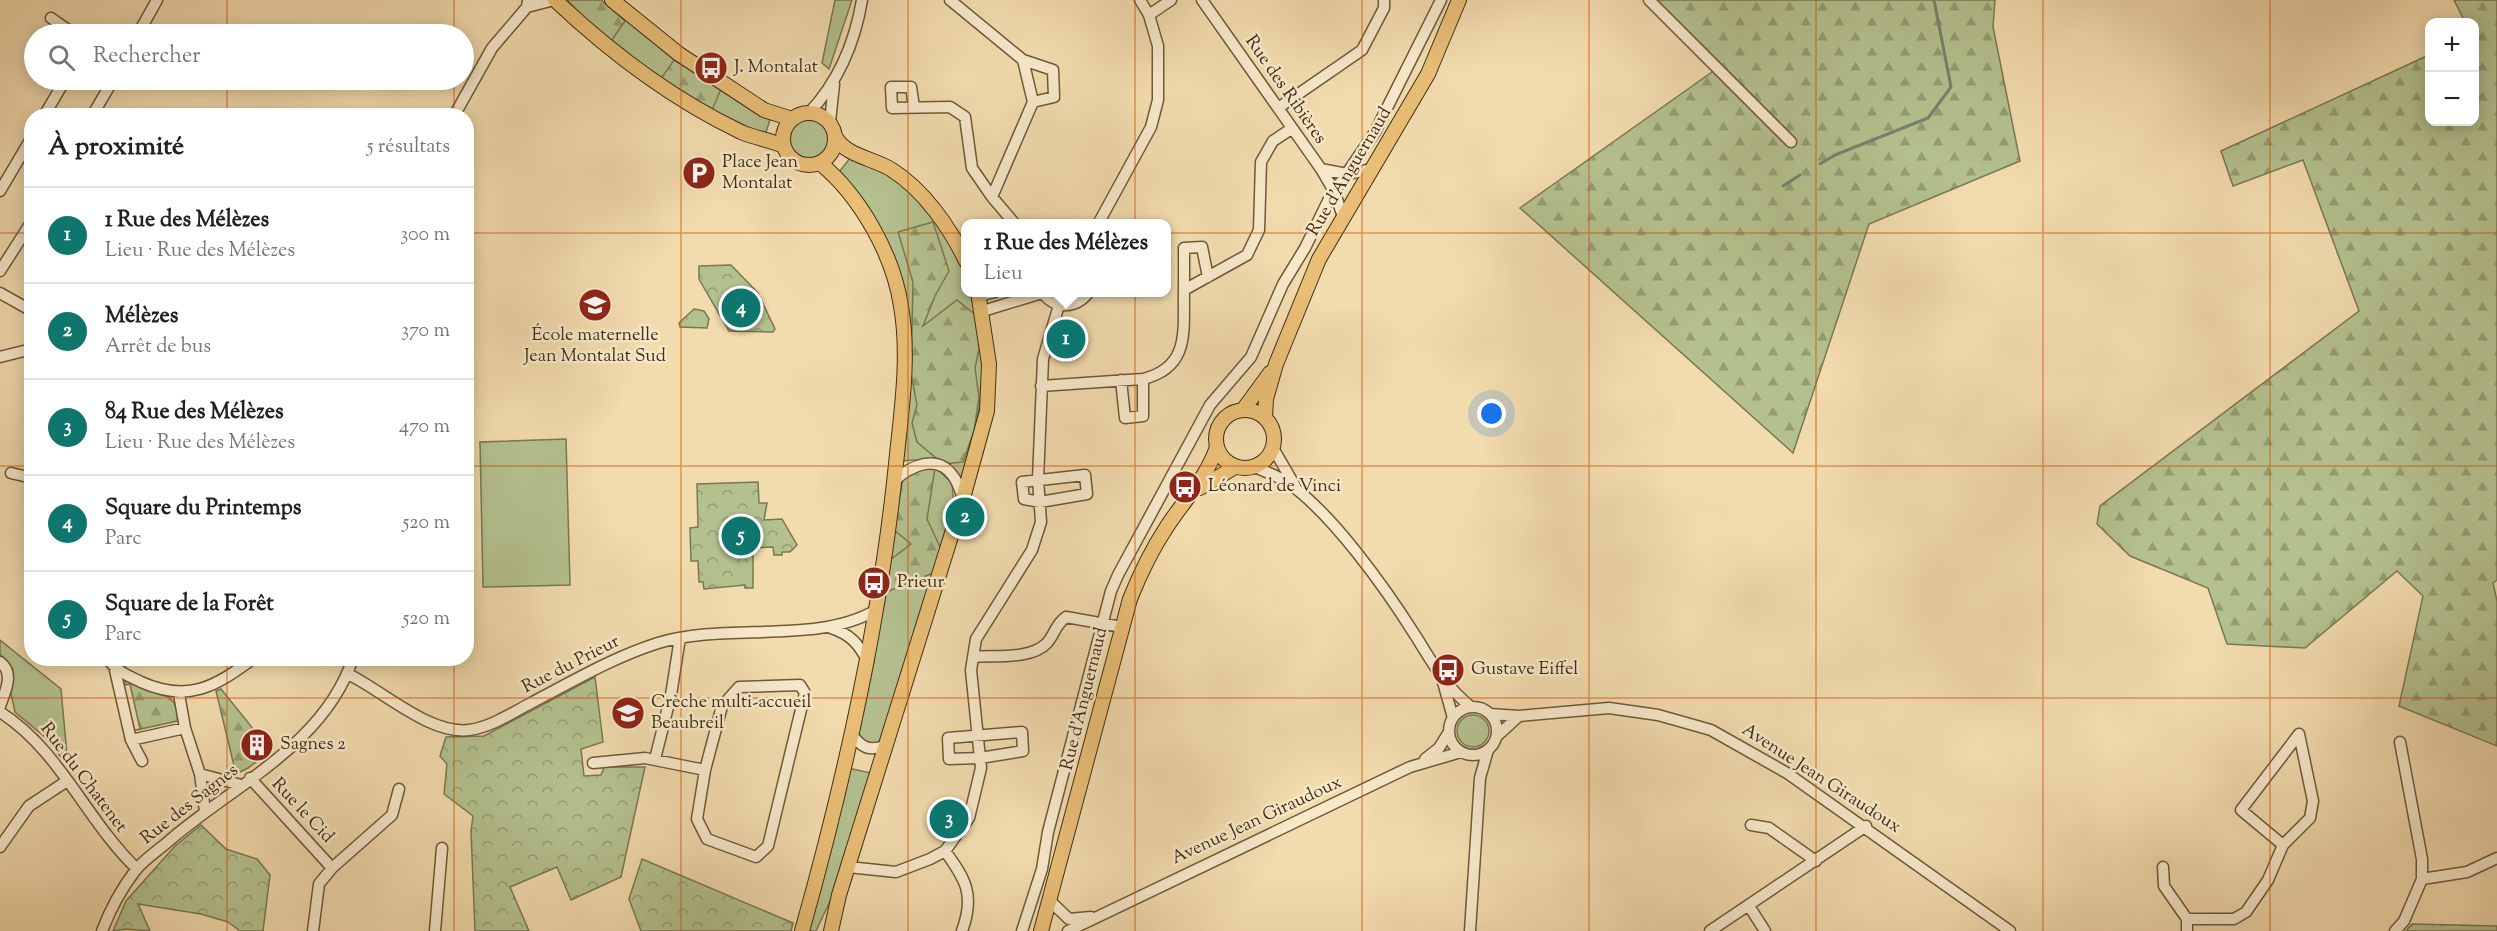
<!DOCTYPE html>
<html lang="fr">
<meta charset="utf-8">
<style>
body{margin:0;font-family:"Sorts Mill Goudy",serif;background:#f2f2f2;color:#222}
.controls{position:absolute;right:18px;top:18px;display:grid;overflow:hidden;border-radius:12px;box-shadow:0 3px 15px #0003}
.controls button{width:54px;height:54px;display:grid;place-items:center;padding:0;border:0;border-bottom:2px solid #e0e0e0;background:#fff;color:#222;font:30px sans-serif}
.you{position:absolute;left:1492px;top:414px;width:21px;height:21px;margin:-15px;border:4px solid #fff;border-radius:50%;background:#1a73e8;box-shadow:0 0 0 9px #1a73e833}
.badge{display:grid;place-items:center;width:39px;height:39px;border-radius:50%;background:#0f766e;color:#fff;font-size:20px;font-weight:700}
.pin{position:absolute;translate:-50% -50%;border:3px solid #fff;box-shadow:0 2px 6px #0006}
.popup{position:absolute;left:961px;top:219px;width:210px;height:78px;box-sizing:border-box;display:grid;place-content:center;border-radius:12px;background:#fff;filter:drop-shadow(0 2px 4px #0005);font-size:20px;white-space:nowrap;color:#767676}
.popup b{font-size:22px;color:#222}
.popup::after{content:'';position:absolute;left:50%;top:100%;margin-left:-12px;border:12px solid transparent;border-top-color:#fff}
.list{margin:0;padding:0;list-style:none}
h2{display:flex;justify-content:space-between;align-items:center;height:78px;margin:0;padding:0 24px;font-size:26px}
h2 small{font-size:20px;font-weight:400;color:#767676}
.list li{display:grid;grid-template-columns:39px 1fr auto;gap:18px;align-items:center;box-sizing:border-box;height:96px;padding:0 24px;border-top:2px solid #e0e0e0}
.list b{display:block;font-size:22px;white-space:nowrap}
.list p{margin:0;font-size:20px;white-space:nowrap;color:#767676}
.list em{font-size:20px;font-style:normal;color:#767676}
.icon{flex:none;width:33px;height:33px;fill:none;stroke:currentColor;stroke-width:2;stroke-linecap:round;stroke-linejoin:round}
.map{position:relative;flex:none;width:2497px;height:931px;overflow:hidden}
.search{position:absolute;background:#fff;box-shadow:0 3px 15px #0003;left:24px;top:24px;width:450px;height:66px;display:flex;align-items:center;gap:15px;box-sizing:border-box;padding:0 21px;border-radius:33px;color:#767676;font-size:22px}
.panel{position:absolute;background:#fff;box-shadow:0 3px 15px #0003;left:24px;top:108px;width:450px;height:558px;border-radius:24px}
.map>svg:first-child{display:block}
</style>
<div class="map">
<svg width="2497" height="931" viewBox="0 0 2497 931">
<defs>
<pattern id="forest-firs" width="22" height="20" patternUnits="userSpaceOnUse" patternTransform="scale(1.5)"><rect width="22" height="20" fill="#b4c18f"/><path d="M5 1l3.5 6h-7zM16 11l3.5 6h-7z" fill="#949d74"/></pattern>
<pattern id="park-crowns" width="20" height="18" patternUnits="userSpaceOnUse" patternTransform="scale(1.5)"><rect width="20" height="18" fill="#b4c18f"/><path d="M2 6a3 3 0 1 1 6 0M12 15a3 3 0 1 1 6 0" fill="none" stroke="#949d74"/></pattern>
</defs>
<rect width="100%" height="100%" fill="#f2dbad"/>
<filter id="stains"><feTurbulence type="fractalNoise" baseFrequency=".00333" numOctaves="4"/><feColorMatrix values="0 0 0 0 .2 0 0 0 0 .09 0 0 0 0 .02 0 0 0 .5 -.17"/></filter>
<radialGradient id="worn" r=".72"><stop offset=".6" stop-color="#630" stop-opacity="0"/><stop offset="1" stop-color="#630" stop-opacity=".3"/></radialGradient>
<path fill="#b4c18f" stroke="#7a7852" stroke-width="1.5" d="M562,0H601L674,60L770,120L765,135L712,110L642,69Z
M835,0H852L829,69L822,63Z
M790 139a19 19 0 1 1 38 0a19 19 0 1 1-38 0Z
M851,157C868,164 886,171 900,183C930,207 965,253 966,292L970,293C993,361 981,416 961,483L926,459L902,461C910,384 924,323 889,249C876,222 855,197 839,172Z
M566,439L570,585L483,587L480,442Z
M936,468L952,483L954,507L883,736L878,743L871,745L860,739L859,731L873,661L903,478Z
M0,640L61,689L68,766L46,738L15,712L11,694L13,669L0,654Z
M1457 731a16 16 0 1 1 32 0a16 16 0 1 1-32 0Z
M848,768L871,773L831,899L816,931H807Z"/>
<path fill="url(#forest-firs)" stroke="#7a7852" stroke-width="1.5" d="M567,0H601L625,21L609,44Z
M1646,0H1995L1993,27L2020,161L1869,224L1793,453L1520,208L1719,67Z
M2454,0H2497V580L2493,583L2497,601V746L2399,706L2423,596L2397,571L2305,648L2227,644L2208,588L2130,556L2097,524L2100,506L2359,311L2303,160L2233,186L2221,151L2429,55L2430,122H2474V22H2465Z
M674,60L721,89L712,110L660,80Z
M933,222L949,271L935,296L923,326L957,300L977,316L982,336L975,368L979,397L974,431L963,462L943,464L917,442L912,423L917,405L911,373L913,282L898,232Z
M919,468H935L927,519L941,549L933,573L884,593L890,560L911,544L894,530L903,478Z
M125,679C144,686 184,693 177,721L132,731L140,729L130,684L121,686Z
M221,689L271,751L248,768L236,774L216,691Z"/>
<path fill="url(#park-crowns)" stroke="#7a7852" stroke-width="1.5" d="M731,265L758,293L775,329L773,332L729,331L699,279V266Z
M694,309L704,311L709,319L707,328L680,327L679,323Z
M758,482L759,503H767L764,520L782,519L797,545L790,552H782V555H774L773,547L753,548V588H745V585L704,589L703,582H699L698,561H691L690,528L698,527L697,484Z
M595,677L603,742L581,749L584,776L601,775L604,767H645L621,877L571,900L557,867L510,887L529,931H475L471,831L473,816L444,794L447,764L440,756L446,737L484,736Z
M201,825L226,849L257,859L270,875L263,931H240L228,922L201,914L138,904L150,931L126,929L113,931L126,901L175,846Z
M642,859L793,923L791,931H641L629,899Z
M2412,924L2497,926V931H2406Z"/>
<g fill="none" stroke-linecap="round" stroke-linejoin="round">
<path stroke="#77836f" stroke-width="3" d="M1820,164L1835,155L1928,118L1951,87L1934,0
M1783,186L1800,175"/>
<g stroke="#6d593a" stroke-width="13">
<path id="minor" d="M950,0L1023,60L1033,102L992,197
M1202,0L1321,169L1335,193L1343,217
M1649,0L1791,142
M527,7L554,0
M1149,15L1171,0
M51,18L74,34
M138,34L157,0
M1023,60L1053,70L1054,97L1033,102
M914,107L911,87H891L892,108L950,107L965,117L972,168L992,197L1015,224
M1278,108L1362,50L1384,8V0
M809,113C838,82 855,42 862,0
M44,116L65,80
M92,116L113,80
M454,116L492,48L527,7L528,0
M830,122L834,84
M1321,169L1347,174L1373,169
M0,191L32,137
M1098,224L1151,127L1158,100V46L1149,15L1140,0
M0,271L32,221
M1184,290V248L1202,247L1208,277
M1042,292C1055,310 1076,309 1089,292
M0,293L32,311
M979,296L995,292
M983,311L1042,293
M0,357L32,349
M1121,380L1125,418L1143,416V379
M1041,386L1143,379C1191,367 1183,330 1184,290L1247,255L1259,230L1261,162L1273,141L1291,129
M1273,448L1295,486
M1255,467C1266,472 1278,476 1288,483C1332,513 1386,589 1415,635C1434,665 1443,684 1471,707
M11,473L32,478
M1085,475L1087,494L1040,502L1024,499L1022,482Z
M894,481C910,466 937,453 953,476C958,482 960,491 963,498
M831,628C850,634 859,644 868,662
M973,657C995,655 1031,660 1047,643C1055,634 1055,625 1066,617L1122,627
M107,658C116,671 127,675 141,682C188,703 215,687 254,658
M0,662C15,673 5,692 0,706
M115,670L131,740L142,761
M348,674C383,691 430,735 469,730C491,727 512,713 531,703C573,681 614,657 658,643C726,622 817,645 876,610
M1443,682L1453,718
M179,694L185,728L200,774L205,811
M1449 731a24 24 0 1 1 48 0a24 24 0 1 1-48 0Z
M0,712C60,750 86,820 137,869
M1490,714L1519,716L1609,708L1658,715L1711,730L1787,773L2010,931
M1022,732L1023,751L980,758L949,759L948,738Z
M852,735C862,748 869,751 885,746
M1497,736L1519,716
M131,740L185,728
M655,759L671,695L680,638
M1425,759L1439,748L1449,732
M593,763L645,758L705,770L722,706L739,687L800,685L805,693L768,846L756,857L707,839L697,819L705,770
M200,774L241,785
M250,778L332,868L319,884L313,931
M1751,825L1769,828L1816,861
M2283,845L2241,810L2299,734
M0,847L29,806L67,781
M945,851C966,880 975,895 962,931
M848,867L896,872L930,859L945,851L969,818L981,768L971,670L976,639L1032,550L1041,522L1038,479L1043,359L1059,305
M2163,867L2164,886L2187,919
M332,868L392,815L399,789
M2422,879L2467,872L2497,858
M1051,902L1069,919L1091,917
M1749,906L1765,931
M102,931C110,910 122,888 135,871C144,859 159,850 170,840C234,785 325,744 353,658
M435,931L442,848
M1022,931L1042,869L1048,832L1111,591L1118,575L1210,405L1251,357L1283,284L1305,248L1328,201L1375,132L1441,0
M1068,931L1410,767L1461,752
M1470,931L1480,778L1488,750
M1710,931L1866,826
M2187,931V919H2234L2246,912L2268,880L2283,845L2310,818L2313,801L2299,734
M2395,931L2404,921L2422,879V859L2400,742"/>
</g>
<g stroke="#412e14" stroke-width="16">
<path id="major" d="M555,0C611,53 670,98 741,132C755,138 770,140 784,146
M612,0L679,54L764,110L792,119
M783 139a26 26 0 1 1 52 0a26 26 0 1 1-52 0Z
M836,138C846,156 876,159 892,170C924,190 950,228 966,261
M1216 439a29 29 0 1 1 58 0a29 29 0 1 1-58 0Z
M1243,410L1270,373
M1265,417L1266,399L1276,364L1319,259L1428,74L1459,0
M1200,488L1235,467
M802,931C845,778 880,623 896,464C901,413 910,358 901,306C893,254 860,196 820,163
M831,931L839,895L963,498L987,411L989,364L978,292
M1041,931L1130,599C1140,574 1151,551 1166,528C1184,500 1206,479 1217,447"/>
</g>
<use href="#minor" stroke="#f7e8ca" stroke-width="10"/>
<use href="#major" stroke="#e9be76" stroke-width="14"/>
</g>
<path fill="none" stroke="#cf530d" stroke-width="1.5" stroke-opacity="0.55" d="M227,0V34M454,0V34M681,0V931M908,0V931M1135,0V931M1362,0V931M1589,0V931M1816,0V931M2043,0V931M2270,0V931M227,80V116M454,80V116M0,233H32M466,233H2497M0,466H32M466,466H2497M227,658V931M454,658V931M0,698H2497"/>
<defs>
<g id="bus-disc" transform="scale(1.725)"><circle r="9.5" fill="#8f2418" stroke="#f7e8ca"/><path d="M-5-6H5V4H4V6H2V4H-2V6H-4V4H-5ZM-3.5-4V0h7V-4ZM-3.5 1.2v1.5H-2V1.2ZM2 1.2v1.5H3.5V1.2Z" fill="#fff"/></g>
<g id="parking-disc" transform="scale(1.725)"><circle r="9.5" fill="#8f2418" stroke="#f7e8ca"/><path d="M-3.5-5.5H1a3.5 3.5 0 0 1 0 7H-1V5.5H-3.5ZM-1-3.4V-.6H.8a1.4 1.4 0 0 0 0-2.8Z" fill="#fff"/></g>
<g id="school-disc" transform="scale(1.725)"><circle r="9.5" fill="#8f2418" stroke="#f7e8ca"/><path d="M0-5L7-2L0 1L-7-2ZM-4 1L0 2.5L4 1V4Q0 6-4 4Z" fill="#fff"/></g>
<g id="building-disc" transform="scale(1.725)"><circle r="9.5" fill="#8f2418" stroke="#f7e8ca"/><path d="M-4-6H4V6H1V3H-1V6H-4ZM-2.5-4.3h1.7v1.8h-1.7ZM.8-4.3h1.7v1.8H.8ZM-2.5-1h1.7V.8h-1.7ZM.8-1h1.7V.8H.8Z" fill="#fff"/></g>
</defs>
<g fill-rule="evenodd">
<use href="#bus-disc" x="711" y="68"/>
<use href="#parking-disc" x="699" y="173"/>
<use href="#school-disc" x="595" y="305"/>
<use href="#bus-disc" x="1185" y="487"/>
<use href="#bus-disc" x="874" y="583"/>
<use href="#bus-disc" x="1448" y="670"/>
<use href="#school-disc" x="628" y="713"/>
<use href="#building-disc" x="257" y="745"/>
</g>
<g text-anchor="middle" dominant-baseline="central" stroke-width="5" stroke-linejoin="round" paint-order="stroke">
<g font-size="18" fill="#412e14" stroke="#f7e8ca" text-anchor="start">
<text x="734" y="68">J. Montalat</text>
<text x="722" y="163">Place Jean<tspan x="722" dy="21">Montalat</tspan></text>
<text x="595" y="336" text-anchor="middle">École maternelle<tspan x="595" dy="21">Jean Montalat Sud</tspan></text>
<text x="1208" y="487">Léonard de Vinci</text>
<text x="897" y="583">Prieur</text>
<text x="1471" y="670">Gustave Eiffel</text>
<text x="651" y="703">Crèche multi-accueil<tspan x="651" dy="21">Beaubreil</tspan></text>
<text x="280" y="745">Sagnes 2</text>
</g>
<g font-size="18" fill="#412e14" stroke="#f7e8ca">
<text transform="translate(1285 90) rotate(55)">Rue des Ribières</text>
<text transform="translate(1350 172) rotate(-59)">Rue d'Anguernaud</text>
<text transform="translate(571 665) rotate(-27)">Rue du Prieur</text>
<text transform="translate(1085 699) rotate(-76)">Rue d'Anguernaud</text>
<text transform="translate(83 778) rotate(53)">Rue du Chatenet</text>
<text transform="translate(1821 779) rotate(33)">Avenue Jean Giraudoux</text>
<text transform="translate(190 805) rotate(-38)">Rue des Sagnes</text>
<text transform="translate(302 811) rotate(47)">Rue le Cid</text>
<text transform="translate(1257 821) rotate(-25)">Avenue Jean Giraudoux</text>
</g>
</g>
<rect width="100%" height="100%" filter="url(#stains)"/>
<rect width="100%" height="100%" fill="url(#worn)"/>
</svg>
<div class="controls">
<button>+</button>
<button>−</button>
</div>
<div class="you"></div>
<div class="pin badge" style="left:1066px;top:339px">1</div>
<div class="popup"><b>1 Rue des Mélèzes</b>Lieu</div>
<div class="pin badge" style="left:965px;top:517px">2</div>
<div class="pin badge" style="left:949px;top:819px">3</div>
<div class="pin badge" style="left:741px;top:308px">4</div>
<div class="pin badge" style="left:741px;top:536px">5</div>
<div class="search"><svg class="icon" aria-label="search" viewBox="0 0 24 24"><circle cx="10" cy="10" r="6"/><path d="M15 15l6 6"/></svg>Rechercher</div>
<section class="panel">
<h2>À proximité<small>5 résultats</small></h2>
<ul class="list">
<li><span class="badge">1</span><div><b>1 Rue des Mélèzes</b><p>Lieu · Rue des Mélèzes</p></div><em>300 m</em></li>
<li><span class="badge">2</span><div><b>Mélèzes</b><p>Arrêt de bus</p></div><em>370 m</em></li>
<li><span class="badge">3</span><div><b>84 Rue des Mélèzes</b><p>Lieu · Rue des Mélèzes</p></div><em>470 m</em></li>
<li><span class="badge">4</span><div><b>Square du Printemps</b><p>Parc</p></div><em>520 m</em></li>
<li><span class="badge">5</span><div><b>Square de la Forêt</b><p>Parc</p></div><em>520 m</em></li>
</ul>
</section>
</div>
